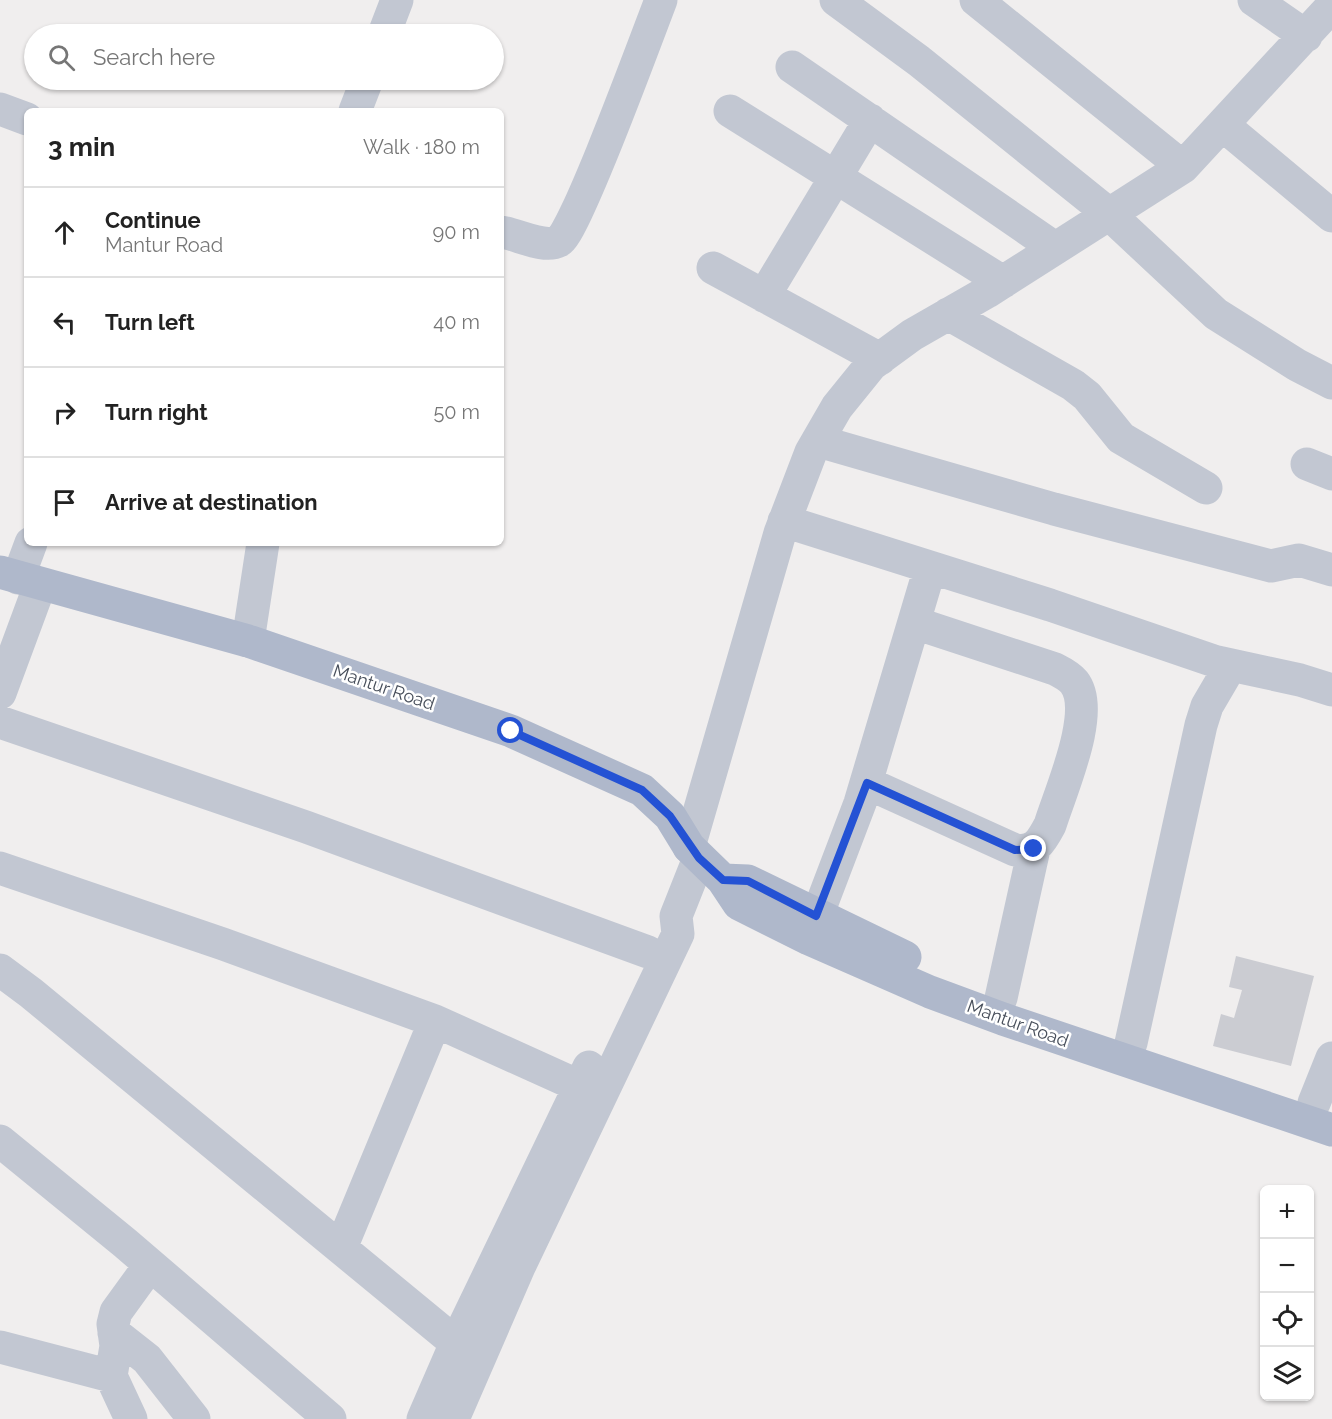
<!DOCTYPE html>
<meta charset="utf-8">
<style>
body{margin:0;font-family:Raleway,sans-serif;background:#f6f6f6;color:#222}
.controls{position:absolute;right:18px;bottom:18px;display:grid;overflow:hidden;border-radius:9px;box-shadow:0 2px 4px #0004}
.controls button{width:54px;height:54px;display:grid;place-items:center;padding:0;border:0;border-bottom:2px solid #e0e0e0;background:#fff;color:#222;font:30px sans-serif}
.stop{position:absolute;width:18px;height:18px;margin:-14px;border:4px solid #2452d4;border-radius:50%;background:#fff}
.stop.end{background:#2452d4;border-color:#fff;box-shadow:0 2px 6px #0008}
.list{margin:0;padding:0;list-style:none}
h2{display:flex;justify-content:space-between;align-items:center;height:78px;margin:0;padding:0 24px;font-size:26px}
h2 small{font-size:20px;font-weight:400;color:#767676}
.list li{display:grid;grid-template-columns:39px 1fr auto;gap:18px;align-items:center;box-sizing:border-box;height:90px;padding:0 24px;border-top:2px solid #e0e0e0}
.list b{display:block;font-size:22px;white-space:nowrap}
.list p{margin:0;font-size:20px;white-space:nowrap;color:#767676}
.list em{font-size:20px;font-style:normal;color:#767676}
.icon{flex:none;width:33px;height:33px;fill:none;stroke:currentColor;stroke-width:2;stroke-linecap:round;stroke-linejoin:round}
.map{position:relative;flex:none;width:1332px;height:1419px;overflow:hidden}
.search{position:absolute;background:#fff;box-shadow:0 2px 4px #0004;left:24px;top:24px;width:480px;height:66px;display:flex;align-items:center;gap:15px;box-sizing:border-box;padding:0 21px;border-radius:33px;color:#767676;font-size:22px}
.panel{position:absolute;background:#fff;box-shadow:0 2px 4px #0004;left:24px;top:108px;width:480px;height:438px;border-radius:9px}
.map>svg:first-child{display:block}
</style>
<div class="map">
<svg width="1332" height="1419" viewBox="0 0 1332 1419">
<rect width="100%" height="100%" fill="#f0eeee"/>
<path fill="#cbccd2" d="M1236,956L1314,976L1291,1066L1213,1046L1221,1014L1234,1018L1242,990L1229,987Z"/>
<g fill="none" stroke-linecap="round" stroke-linejoin="round">
<path stroke="#c2c7d2" stroke-width="33" d="M836,0L919,61L1108,213L1216,314L1297,365L1332,383
M976,0L1183,167
M1254,0L1306,36
M384,34L397,0
M792,67L1055,248
M0,109L27,119
M355,111L367,80
M730,111L1003,282
M1224,126L1332,216
M501,232C517,234 544,249 559,241C575,233 649,31 661,0
M713,268L880,359
M764,296L870,120
M948,314L1073,385L1087,396L1121,438L1206,488
M818,441L1054,509L1271,566L1299,560L1332,570
M1307,464L1332,474
M784,521L1050,605L1217,662L1300,680L1332,690
M18,578L31,543
M248,641L263,543
M0,693L40,585
M0,722L306,827L648,952
M867,783L1015,850C1035,853 1041,842 1050,825C1060,792 1097,711 1074,682C1069,676 1061,672 1055,669L915,623
M689,847L780,533L811,452L837,407L871,365L912,335L987,292L1183,167L1332,6
M0,868L223,944L435,1021L579,1086
M817,916L860,803L930,568
M0,970L31,993L456,1343
M1001,998L1034,849
M1131,1043L1201,725L1207,706L1231,665
M1314,1103L1332,1058
M0,1141L125,1243L330,1419
M341,1248L435,1021
M114,1333L147,1359L194,1419
M0,1347L111,1376L131,1419
M111,1376L116,1346L113,1324L116,1312L150,1265
M423,1419L456,1343L589,1067
M453,1419L519,1267L678,934L676,916L699,858"/>
<path stroke="#afb8cb" stroke-width="33" d="M0,572L248,641L511,731L642,790L670,816L689,847L723,880L739,904L809,939L930,992L1003,1019L1332,1130
M723,880L748,881L905,957"/>
</g>
<g fill="none" stroke-linecap="round" stroke-linejoin="round">
<path stroke="#2452d4" stroke-width="8" d="M511,731L642,790L670,816L699,858L723,880L748,881L816,916L867,783L1015,850L1034,849"/>
</g>
<g text-anchor="middle" dominant-baseline="central" stroke-width="5" stroke-linejoin="round" paint-order="stroke">
<g font-size="18" fill="#474e5a" stroke="#fff">
<text transform="translate(384 687) rotate(19)">Mantur Road</text>
<text transform="translate(1018 1023) rotate(20)">Mantur Road</text>
</g>
</g>
</svg>
<div class="controls">
<button>+</button>
<button>−</button>
<button><svg class="icon" aria-label="locate" viewBox="0 0 24 24"><circle cx="12" cy="12" r="6"/><path d="M12 2v4M12 18v4M2 12h4M18 12h4"/></svg></button>
<button><svg class="icon" aria-label="layers" viewBox="0 0 24 24"><path d="M12 4l9 5-9 5-9-5zM3 14l9 5 9-5"/></svg></button>
</div>
<div class="stop" style="left:511px;top:731px"></div>
<div class="stop end" style="left:1034px;top:849px"></div>
<div class="search"><svg class="icon" aria-label="search" viewBox="0 0 24 24"><circle cx="10" cy="10" r="6"/><path d="M15 15l6 6"/></svg>Search here</div>
<section class="panel">
<h2>3 min<small>Walk · 180 m</small></h2>
<ul class="list">
<li><svg class="icon" aria-label="ahead" viewBox="0 0 24 24"><path d="M12 20V5M6 11l6-6 6 6"/></svg><div><b>Continue</b><p>Mantur Road</p></div><em>90 m</em></li>
<li><svg class="icon" aria-label="left" viewBox="0 0 24 24"><path d="M17 20v-9H6M10 6l-5 5 5 5"/></svg><div><b>Turn left</b></div><em>40 m</em></li>
<li><svg class="icon" aria-label="right" viewBox="0 0 24 24"><path d="M7 20v-9h11M14 6l5 5-5 5"/></svg><div><b>Turn right</b></div><em>50 m</em></li>
<li><svg class="icon" aria-label="arrive" viewBox="0 0 24 24"><path d="M6 21V4h12l-3 4 3 4H6"/></svg><div><b>Arrive at destination</b></div></li>
</ul>
</section>
</div>
